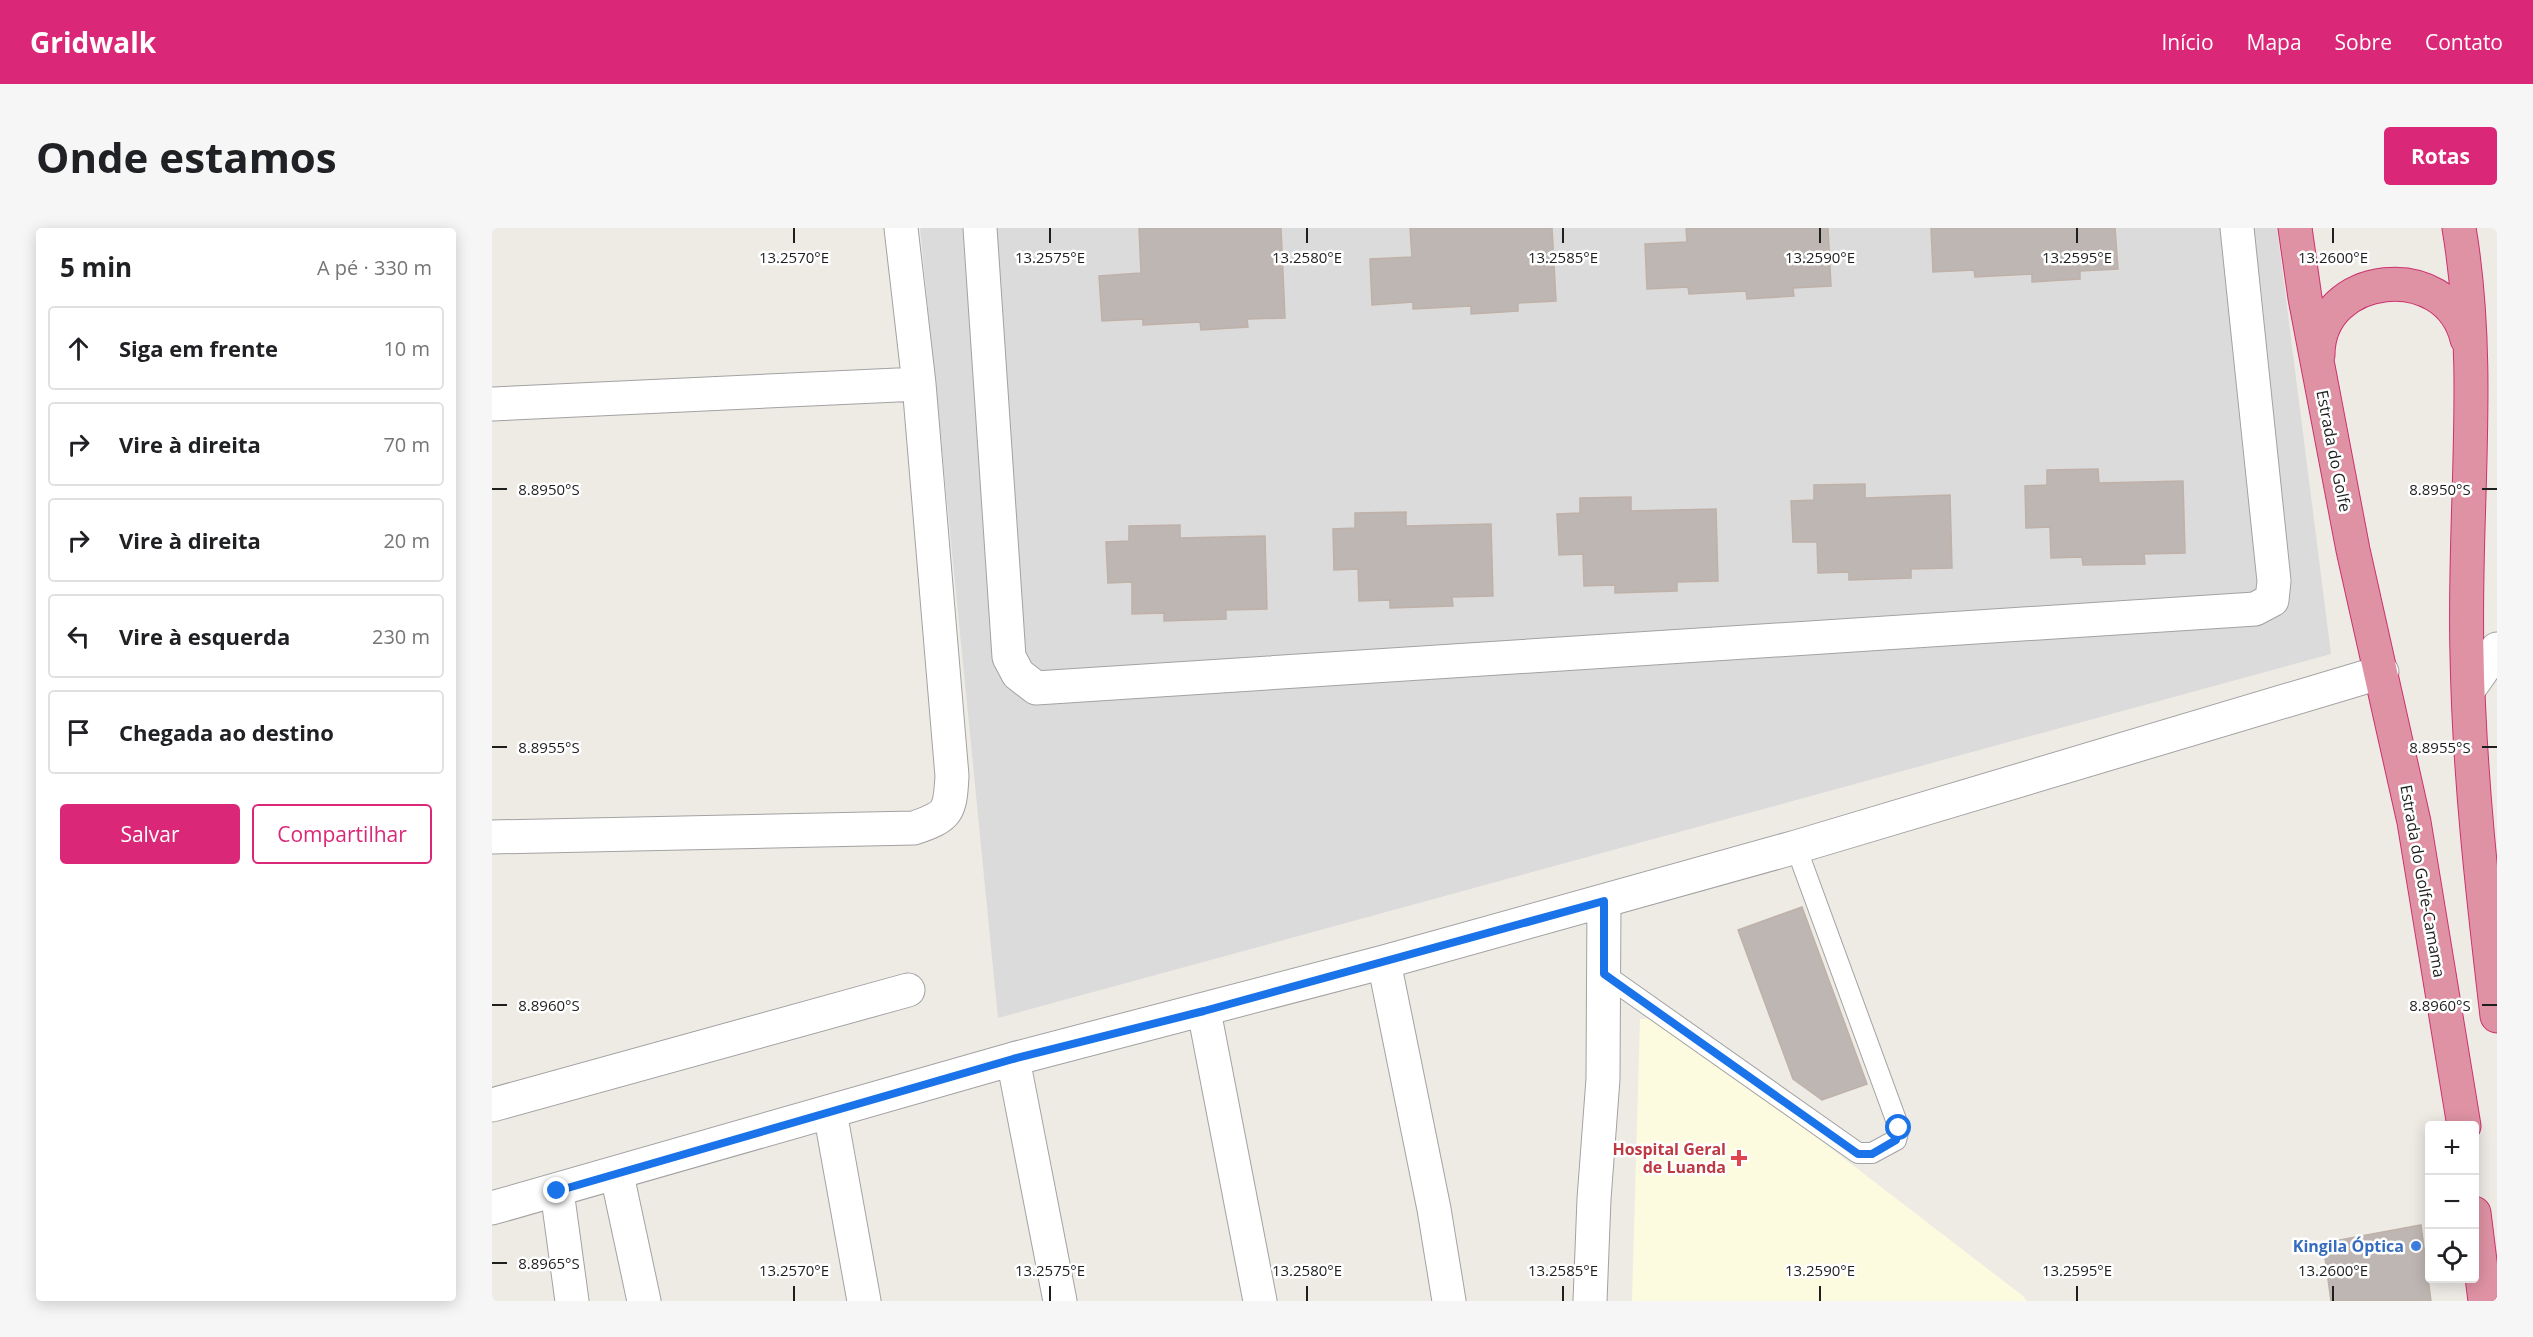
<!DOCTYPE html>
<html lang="pt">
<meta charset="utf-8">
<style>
body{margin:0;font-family:"Open Sans",sans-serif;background:#f6f6f6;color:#202124}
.controls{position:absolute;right:18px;bottom:18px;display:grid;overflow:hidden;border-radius:6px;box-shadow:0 3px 15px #0003}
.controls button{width:54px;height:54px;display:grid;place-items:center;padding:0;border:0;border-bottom:2px solid #e0e0e0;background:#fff;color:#202124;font:30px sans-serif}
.stop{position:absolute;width:18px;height:18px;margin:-14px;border:4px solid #1a73e8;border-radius:50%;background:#fff}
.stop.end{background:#1a73e8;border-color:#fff;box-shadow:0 2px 6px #0008}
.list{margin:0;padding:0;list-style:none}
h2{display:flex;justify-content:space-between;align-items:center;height:78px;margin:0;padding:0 24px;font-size:26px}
h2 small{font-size:20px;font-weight:400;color:#757577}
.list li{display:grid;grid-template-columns:39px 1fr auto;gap:18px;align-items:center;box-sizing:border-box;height:84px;margin:0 12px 12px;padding:0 12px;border:2px solid #e0e0e0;border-radius:6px}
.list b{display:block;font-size:22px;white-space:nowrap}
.list em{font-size:20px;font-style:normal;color:#757577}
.actions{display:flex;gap:12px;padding:18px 24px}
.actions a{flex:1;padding:14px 0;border:2px solid #db2777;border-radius:6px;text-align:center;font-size:21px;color:#db2777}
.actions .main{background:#db2777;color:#fff}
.icon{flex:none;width:33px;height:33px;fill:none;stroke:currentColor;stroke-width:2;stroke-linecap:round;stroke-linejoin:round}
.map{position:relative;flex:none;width:2005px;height:1073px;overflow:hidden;border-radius:6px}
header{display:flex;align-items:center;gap:36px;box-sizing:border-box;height:84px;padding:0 30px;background:#db2777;color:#fff}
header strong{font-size:28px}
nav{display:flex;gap:33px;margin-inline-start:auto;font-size:21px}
.intro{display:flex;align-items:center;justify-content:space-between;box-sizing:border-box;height:144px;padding:0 36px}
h1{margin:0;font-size:42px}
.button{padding:15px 27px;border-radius:6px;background:#db2777;color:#fff;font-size:21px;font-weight:700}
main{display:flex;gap:36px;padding:0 36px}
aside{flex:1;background:#fff;border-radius:6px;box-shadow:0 3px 15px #0003}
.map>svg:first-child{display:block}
</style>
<header>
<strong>Gridwalk</strong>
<nav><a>Início</a><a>Mapa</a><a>Sobre</a><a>Contato</a></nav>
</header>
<div class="intro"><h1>Onde estamos</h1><a class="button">Rotas</a></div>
<main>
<aside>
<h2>5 min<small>A pé · 330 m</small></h2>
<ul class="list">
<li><svg class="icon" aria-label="ahead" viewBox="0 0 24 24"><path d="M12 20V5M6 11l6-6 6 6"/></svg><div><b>Siga em frente</b></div><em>10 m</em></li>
<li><svg class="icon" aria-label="right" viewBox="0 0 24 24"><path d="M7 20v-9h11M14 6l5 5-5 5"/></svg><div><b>Vire à direita</b></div><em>70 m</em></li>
<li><svg class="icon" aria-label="right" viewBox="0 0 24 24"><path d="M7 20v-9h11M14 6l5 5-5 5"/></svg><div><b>Vire à direita</b></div><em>20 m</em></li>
<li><svg class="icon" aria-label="left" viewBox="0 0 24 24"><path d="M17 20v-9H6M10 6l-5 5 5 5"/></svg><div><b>Vire à esquerda</b></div><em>230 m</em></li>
<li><svg class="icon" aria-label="arrive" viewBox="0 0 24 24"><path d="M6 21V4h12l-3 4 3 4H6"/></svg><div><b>Chegada ao destino</b></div></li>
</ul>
<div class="actions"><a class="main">Salvar</a><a>Compartilhar</a></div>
</aside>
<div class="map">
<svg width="2005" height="1073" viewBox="0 0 2005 1073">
<rect width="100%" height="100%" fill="#eeebe5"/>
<path fill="#dcdbdb" d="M428,0H1785L1839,426L506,790Z"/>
<path fill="#fcfbdf" d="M1169,790L1531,1068L1535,1073H1140L1148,791Z"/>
<path fill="#beb6b2" stroke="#bfb1a8" stroke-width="1.5" d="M647,0H789L793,90L755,91L756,99L709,102L708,94L651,97V91L610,93L607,48L649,45Z
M918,0H1060L1064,73L1026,75V83L979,86V78L921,81V74L880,77L878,31L920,29Z
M1194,0H1336L1339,58L1301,60L1302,68L1255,71L1254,63L1197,66L1196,59L1155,61L1153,16L1195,14Z
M1439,0H1623L1626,41L1588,43V51L1540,54V46L1483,49L1482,42L1441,44Z
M1606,241L1607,255L1691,253L1693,325L1652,326L1653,336L1591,337L1590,329L1559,330L1558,299L1534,300L1533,258L1555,257V242Z
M1373,256V270L1458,267L1460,340L1419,341V350L1357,352V344L1326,345L1325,314H1301L1299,273L1322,272V257Z
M1139,269V283L1224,281L1226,353L1185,354V363L1123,365V357L1092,358L1091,326L1067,327L1065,286L1088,285V270Z
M914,284V298L999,296L1001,368L960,369L961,378L898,380V372L867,373L866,341L842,342L841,301L863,300V285Z
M688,297V310L773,308L775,381L734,382V391L672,393V385L640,386V354L616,355L614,314L637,313V298Z
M1310,679L1375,856L1330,872L1301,851L1246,702Z
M1929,997L1939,1073H1839L1831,1015Z"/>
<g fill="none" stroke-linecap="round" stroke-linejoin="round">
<g stroke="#a2a2a2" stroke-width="22">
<path id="lane" d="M1112,746L1366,925H1380L1404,912L1407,900L1304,619"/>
</g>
<g stroke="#a2a2a2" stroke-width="35">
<path id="street" d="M488,0L517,429L526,446L544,460L1763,381L1780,372L1782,353L1745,0
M0,176L427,156
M1977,461L2005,421
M0,609L422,600C457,588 458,584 460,548L427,156L409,0
M892,734L942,981L957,1073
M712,783L768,1073
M521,831L568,1073
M0,877L416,762
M338,884L372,1073
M125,947L152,1073
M65,963L80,1073
M0,980L521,831L892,734L1304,619L1890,444
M1098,1073L1102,971L1111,851L1112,673"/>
</g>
<g stroke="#cc326e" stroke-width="35">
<path id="highway" d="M1803,0L1813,70L1861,322L1922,594L1972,898
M1967,0C1991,141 1971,285 1975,426C1977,548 1991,668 2005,788
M1826,127C1826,43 1955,29 1975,111
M1982,985L1993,1073"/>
</g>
<use href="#lane" stroke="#fff" stroke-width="20"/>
<use href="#street" stroke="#fff" stroke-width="33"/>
<use href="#highway" stroke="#df92a4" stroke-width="33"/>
</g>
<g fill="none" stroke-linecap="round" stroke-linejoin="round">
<path stroke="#1a73e8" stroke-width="8" d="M65,963L521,831L712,783L1112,673V746L1366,926H1380L1404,912L1407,900"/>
</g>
<path fill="none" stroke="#1e1e1e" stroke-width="2" d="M302,0V15M558,0V15M815,0V15M1071,0V15M1328,0V15M1585,0V15M1841,0V15M0,261H15M1990,261H2005M0,519H15M1990,519H2005M0,777H15M1990,777H2005M0,1035H15M302,1058V1073M558,1058V1073M815,1058V1073M1071,1058V1073M1328,1058V1073M1585,1058V1073M1841,1058V1073"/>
<path fill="#e0444e" stroke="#fff" stroke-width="2" d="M1244 921h6v6h6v6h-6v6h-6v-6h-6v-6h6z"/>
<circle fill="#3f7fe0" stroke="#fff" stroke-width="2" cx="1924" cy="1018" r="6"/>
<g text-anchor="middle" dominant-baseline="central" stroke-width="5" stroke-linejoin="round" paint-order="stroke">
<g font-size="16" fill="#1e1e1e" stroke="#fff">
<text transform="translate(1842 223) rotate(79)">Estrada do Golfe</text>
<text transform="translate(1931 653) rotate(80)">Estrada do Golfe-Camama</text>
</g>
<g font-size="16" font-weight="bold" fill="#be3a42" stroke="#fff" text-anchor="end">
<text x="1234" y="921">Hospital Geral<tspan x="1234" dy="18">de Luanda</tspan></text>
</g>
<g font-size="16" font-weight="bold" fill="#366cbe" stroke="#fff" text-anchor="end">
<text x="1912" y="1018">Kingila Óptica</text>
</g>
</g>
<g font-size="15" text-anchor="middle" fill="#1e1e1e" stroke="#fff" stroke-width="5" stroke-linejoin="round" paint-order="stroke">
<text x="302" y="35">13.2570°E</text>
<text x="558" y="35">13.2575°E</text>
<text x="815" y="35">13.2580°E</text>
<text x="1071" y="35">13.2585°E</text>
<text x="1328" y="35">13.2590°E</text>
<text x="1585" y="35">13.2595°E</text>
<text x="1841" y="35">13.2600°E</text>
<text x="57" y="267">8.8950°S</text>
<text x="1948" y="267">8.8950°S</text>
<text x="57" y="525">8.8955°S</text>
<text x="1948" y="525">8.8955°S</text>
<text x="57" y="783">8.8960°S</text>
<text x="1948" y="783">8.8960°S</text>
<text x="57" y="1041">8.8965°S</text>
<text x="302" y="1048">13.2570°E</text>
<text x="558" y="1048">13.2575°E</text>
<text x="815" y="1048">13.2580°E</text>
<text x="1071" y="1048">13.2585°E</text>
<text x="1328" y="1048">13.2590°E</text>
<text x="1585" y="1048">13.2595°E</text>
<text x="1841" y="1048">13.2600°E</text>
</g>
</svg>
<div class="controls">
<button>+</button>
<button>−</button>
<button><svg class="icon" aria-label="locate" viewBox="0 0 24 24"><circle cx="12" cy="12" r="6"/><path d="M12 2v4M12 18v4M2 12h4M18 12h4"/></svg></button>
</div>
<div class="stop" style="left:1407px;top:900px"></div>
<div class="stop end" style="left:65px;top:963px"></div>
</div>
</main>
